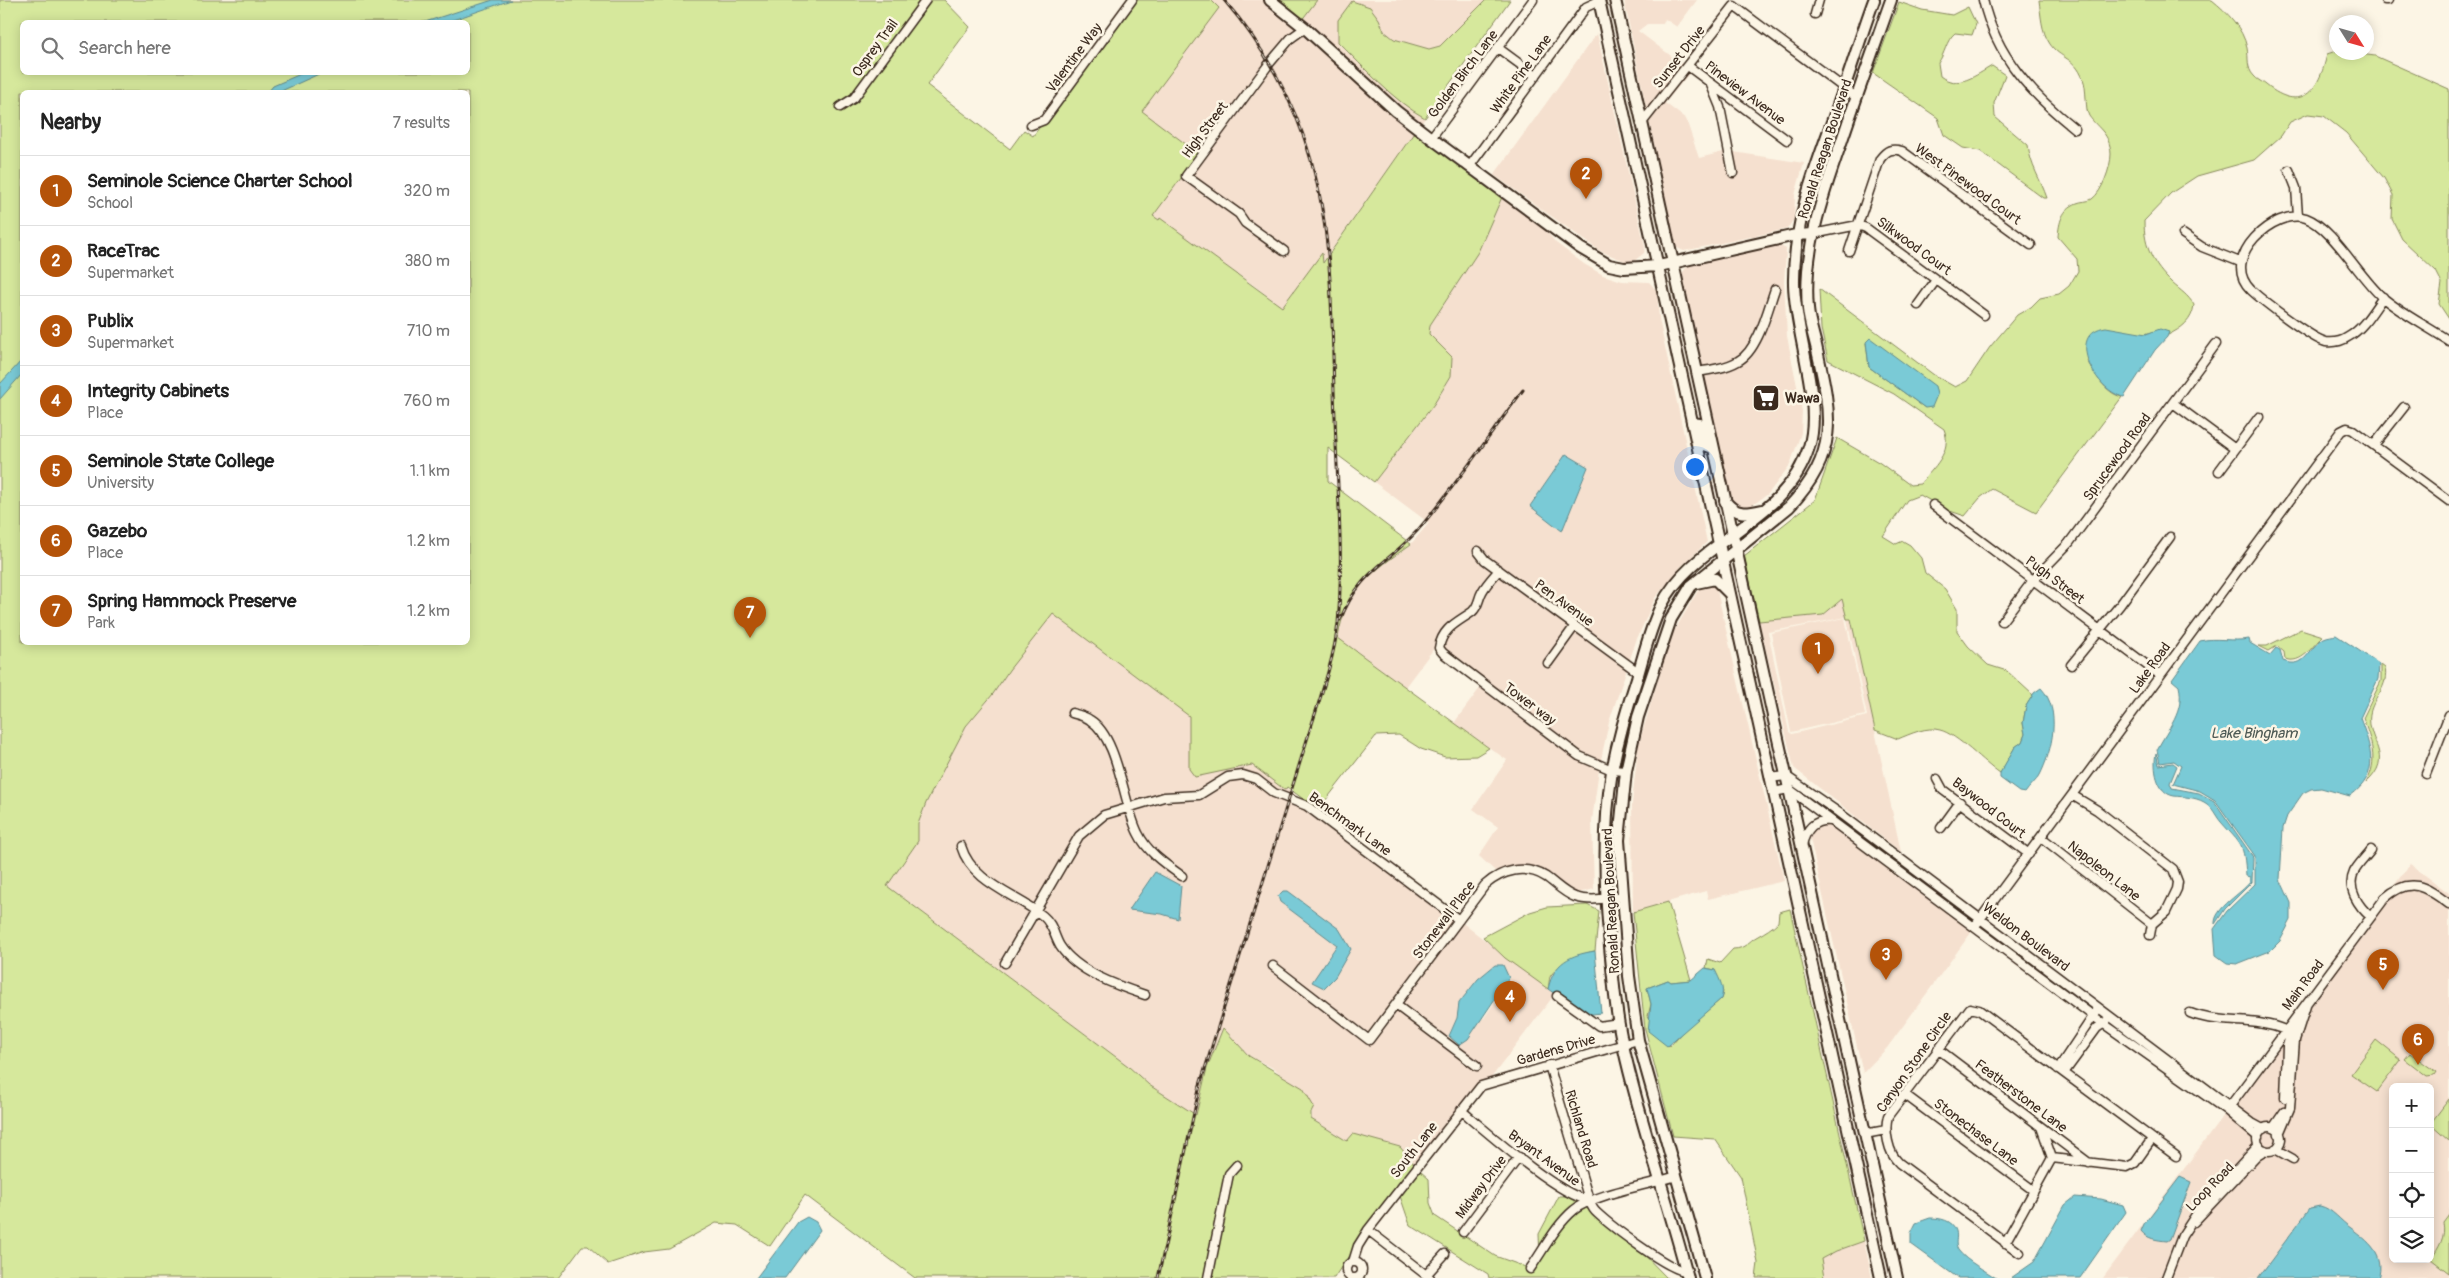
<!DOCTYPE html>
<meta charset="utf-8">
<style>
body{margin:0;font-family:Pangolin,sans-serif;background:#f6f6f6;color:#222}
.controls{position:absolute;right:15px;bottom:15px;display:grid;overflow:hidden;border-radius:8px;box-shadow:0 2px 12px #0003}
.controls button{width:45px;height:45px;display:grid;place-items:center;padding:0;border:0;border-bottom:1px solid #e0e0e0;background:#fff;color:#222;font:25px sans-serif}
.compass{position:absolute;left:2329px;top:15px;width:45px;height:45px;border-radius:50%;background:#fff;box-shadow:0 2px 12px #0003;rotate:127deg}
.you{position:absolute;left:1694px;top:466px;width:18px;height:18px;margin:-12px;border:4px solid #fff;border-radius:50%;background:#1a73e8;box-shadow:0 0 0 8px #1a73e833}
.badge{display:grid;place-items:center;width:32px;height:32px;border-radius:50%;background:#b45309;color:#fff;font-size:16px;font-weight:700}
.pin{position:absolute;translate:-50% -41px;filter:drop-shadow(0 1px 2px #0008)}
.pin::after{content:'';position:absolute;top:26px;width:18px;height:15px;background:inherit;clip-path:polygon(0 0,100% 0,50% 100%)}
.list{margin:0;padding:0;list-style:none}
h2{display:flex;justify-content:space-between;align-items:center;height:65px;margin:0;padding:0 20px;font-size:21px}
h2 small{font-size:16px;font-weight:400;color:#767676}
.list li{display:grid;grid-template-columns:32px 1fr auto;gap:15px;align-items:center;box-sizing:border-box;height:70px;padding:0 20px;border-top:1px solid #e0e0e0}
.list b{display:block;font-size:19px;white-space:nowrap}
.list p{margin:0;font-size:16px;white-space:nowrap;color:#767676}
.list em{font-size:16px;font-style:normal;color:#767676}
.icon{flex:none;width:28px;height:28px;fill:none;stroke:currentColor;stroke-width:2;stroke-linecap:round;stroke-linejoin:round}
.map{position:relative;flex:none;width:2449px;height:1278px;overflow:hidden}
.search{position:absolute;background:#fff;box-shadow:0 2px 12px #0003;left:20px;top:20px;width:450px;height:55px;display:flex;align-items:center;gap:12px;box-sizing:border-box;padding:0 18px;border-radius:8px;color:#767676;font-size:19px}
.panel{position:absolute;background:#fff;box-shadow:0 2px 12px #0003;left:20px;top:90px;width:450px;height:555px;border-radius:8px}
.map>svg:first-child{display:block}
</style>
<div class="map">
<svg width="2449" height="1278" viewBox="0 0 2449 1278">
<rect width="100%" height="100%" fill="#fcf5e5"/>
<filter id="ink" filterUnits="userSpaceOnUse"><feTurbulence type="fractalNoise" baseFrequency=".02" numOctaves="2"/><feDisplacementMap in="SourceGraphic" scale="10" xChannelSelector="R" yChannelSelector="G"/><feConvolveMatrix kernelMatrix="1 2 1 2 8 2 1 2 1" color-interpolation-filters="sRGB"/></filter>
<g filter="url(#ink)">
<path fill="#f5e0cf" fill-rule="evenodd" d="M1207,0H1266L1416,130L1288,312L1256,287L1150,214L1131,101Z
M1317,0H1486L1440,46L1429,49L1394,39L1384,31L1379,19L1338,43L1375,78L1415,112L1425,118L1420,126L1301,21Z
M1624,0H1697L1677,27L1665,19L1663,24H1647L1638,31L1691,71L1665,103L1686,119L1699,158L1727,151L1804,163L1795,195L1794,219L1787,229L1684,251L1675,247Z
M1597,33L1645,247L1644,253L1634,261H1625L1600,251L1494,175Z
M1502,197L1541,225L1556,243L1584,264L1603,275L1622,281L1649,282L1657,291L1659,319L1707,542L1682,566L1655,598L1636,641L1609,722L1599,769L1592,821L1594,889L1574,894L1522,868L1495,871L1479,856L1498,827L1473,809L1507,760L1454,723L1483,684L1435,647L1405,687L1338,638L1341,617L1364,580L1411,544L1429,523L1374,482L1434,404L1451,376L1452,357L1429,334L1430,325L1478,252ZM1567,454L1583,479L1572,504L1530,506Z
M1777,244L1786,249L1784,282L1787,336L1802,411L1801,433L1790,465L1768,494L1751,506L1738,509L1733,506L1682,273L1688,266Z
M1715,582L1784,881L1708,899L1706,891L1633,912L1632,804L1638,747L1670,638L1699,589Z
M1842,599L1847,617L1768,632L1789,732L1792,734L1867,716L1847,619H1851L1901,852L1794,768L1759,621L1823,615Z
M1056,611L1189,714V769L1255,764L1555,994L1420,1171L1400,1147L1353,1134L1347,1141L1311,1119L1313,1106L1275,1069L1249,1056L1223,1028L1207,1068L1197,1116L1149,1085L1128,1066L887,886L917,841L918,824L926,803L966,726L993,694L1032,633ZM1181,886L1178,919L1162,914L1130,909ZM1332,940L1351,949L1313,982L1337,945ZM1495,965L1509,978L1500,994L1484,1018L1449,1035L1457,1018L1459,1003L1478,979Z
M1845,618L1865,715L1791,732L1771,633Z
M1822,824H1831L1973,930L1887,1048L1863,1073L1809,834Z
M2410,864L2449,893V1278H2103ZM2393,1087H2430V1259H2393Z
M1864,1241L1872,1278H1824L1820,1259L1836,1251Z"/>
<path fill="#d6e89c" stroke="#88895d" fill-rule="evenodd" d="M0,0H944L970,27L927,85L1010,149L1024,130L1033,136L1133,0H1211L1219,8L1142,111L1199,154L1153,216L1159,220L1160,218L1282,307L1322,253L1323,263L1416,130L1502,197L1478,252L1430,325L1429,334L1452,357L1451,376L1434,404L1374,482L1328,448V481L1411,544C1374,571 1345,589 1338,638L1489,748L1476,756L1445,757L1421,749L1399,735L1376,736L1318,810L1287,787L1285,790L1252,765L1195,777L1189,769V716L1053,614L1009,670L993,694L966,726L926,803L918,824V841L887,886L1128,1066L1149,1085L1196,1115L1207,1068L1223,1028L1249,1056L1303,1088L1314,1107L1311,1113V1119L1347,1141L1353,1134L1400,1147L1420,1171L1429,1179L1430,1203L1435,1216L1495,1256L1531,1269L1540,1259L1539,1234L1559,1196H1572L1597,1217L1629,1239L1667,1278H1489L1488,1274L1410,1225L1400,1196L1383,1203L1364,1241L1345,1261L1334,1278H915L805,1195L770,1246L737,1225L716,1223L669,1249L644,1252L608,1264L588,1246H582L558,1278H0ZM22,22H468V72H22ZM22,92H468V642H22Z
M1274,0H1317L1301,21Z
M1486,0H1510L1425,118C1392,100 1365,68 1338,42V20L1352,1L1370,7L1379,19L1384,31L1394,39L1429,49L1440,46Z
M2039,0H2212C2227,12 2243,28 2247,48C2249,58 2246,68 2254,76C2257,80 2263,82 2266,85C2301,113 2319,92 2327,54L2336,51L2375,56L2449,89V319L2439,304L2442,283L2436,271L2402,239L2392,219L2393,195L2384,178L2346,133L2324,116L2308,114L2290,122L2281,136L2254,160L2197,176L2171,193L2144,221C2144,247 2153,265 2172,283C2181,291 2188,295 2194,305C2192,321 2182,328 2168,335V332C2148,326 2107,351 2087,361C2096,375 2105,393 2122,397L2036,512L1992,489L1980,498L1965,516L1947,510L1920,495L1907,500L1883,536L1896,544L1903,541L1910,545L1921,558L1925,573L1945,589L1957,609V631L1968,646L1988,665L2007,671L2033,695L2026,706L2023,723L2025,734L2022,742L2015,747L2000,774C1984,763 1957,734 1940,730C1927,726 1910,734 1898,739L1875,730L1851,619H1847L1842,599L1823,615L1759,621L1744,556L1815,500L1837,438L1880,463L1910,485L1920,484C1933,468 1953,452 1944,429L1894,394L1828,360L1821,329L1819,289L1934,375L1955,387L1967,381L1990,347L2017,315L2031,307L2040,298L2059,294L2069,286L2078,271L2077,259L2058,237C2059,222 2062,209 2077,203C2081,201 2088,202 2092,199C2102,192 2111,167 2111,154C2110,133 2098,129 2089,116C2085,110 2087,88 2083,79C2075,57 2060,59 2050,44C2041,31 2041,15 2039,0ZM1866,343L1925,408L1869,367Z
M1899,2L1922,10L1952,15L1968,7L1976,24L1972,35L1955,33C1946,40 1945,54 1938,63L1940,76C1958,90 1976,75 1992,66L2005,75L1994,103L1995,117L2028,145C2030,165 2041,180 2047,198H2043L1980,151L1963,148L1944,135L1938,118L1873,73Z
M2301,629L2323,636C2312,646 2302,665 2285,659L2284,652L2277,646L2269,651L2259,646H2267Z
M2381,664L2385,667C2389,688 2373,697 2370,714C2366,742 2396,756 2366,783C2379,761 2371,741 2363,718L2381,681Z
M1668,902L1691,980L1671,982L1668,980L1647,988L1651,1004L1648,1016L1670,1046L1684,1030L1721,999L1723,992L1715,970L1706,968L1708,959L1720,963L1733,949C1746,949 1748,941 1758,936C1765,932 1772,928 1778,922L1779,912L1790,909L1864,1241L1836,1251L1821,1259L1824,1278H1756L1758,1263L1741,1177L1715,1139L1673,1136L1645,1029L1633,912Z
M1587,905L1599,911L1595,951C1584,952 1555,966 1550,977C1549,980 1549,985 1548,989L1505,958L1483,937L1530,912L1547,907Z
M2376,1040L2401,1060L2377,1092L2351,1074Z
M2410,1053L2436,1072L2434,1075L2427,1076L2405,1059Z
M2449,1099V1141L2430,1124Z
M2449,1215V1273L2431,1259C2439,1248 2446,1236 2443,1223Z"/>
<path fill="#7acad6" stroke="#618a8c" d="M493,0H511L447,22H425Z
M305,72L321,73L279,92H268L273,86Z
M2106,327L2146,334L2160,329L2169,332L2167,337L2155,350L2124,397C2096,392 2064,333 2106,327Z
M1870,338L1935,386L1937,395L1932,407L1925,408L1869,367L1866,342Z
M22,360V374L0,399V384Z
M1566,454L1588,467L1562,531L1530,506Z
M2336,635L2379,664L2378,679L2360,718C2371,748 2381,774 2350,796L2321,788L2311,789L2303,793L2287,816L2283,828L2280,879L2291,903V920L2280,941L2270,951L2237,964L2227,963L2216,955L2214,929L2227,911L2255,884V856L2215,800L2200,791L2173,784L2181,766L2174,761L2160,763L2157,750C2168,728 2185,712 2179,686L2172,680L2200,641C2215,637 2233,642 2249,639L2250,643L2270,655L2276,648L2280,650L2283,661C2307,670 2307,648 2324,638C2328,636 2333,636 2336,635Z
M2041,688C2062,710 2052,751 2040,775C2036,781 2029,787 2025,793L2019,792L2000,778V773L2015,747L2022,742L2025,734L2023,723L2026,706L2034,693Z
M2156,753L2159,765L2173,763L2177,766L2170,783L2172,788L2199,793L2214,801L2253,857L2252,882L2225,909L2215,924C2214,908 2242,893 2250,882V877L2246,876C2244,843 2242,846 2221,822C2215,815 2213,807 2204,802C2195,797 2184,797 2174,796C2156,793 2153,767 2156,753Z
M1155,872L1181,886L1178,919L1162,914L1129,910Z
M1283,891H1288L1339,929L1351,949L1335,977L1324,988L1312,982L1337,945L1280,902L1278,896Z
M1595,951L1601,1013L1584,1015L1548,989C1554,962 1570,955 1595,951Z
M1495,965H1503L1509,978L1468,1039L1459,1045L1449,1036L1457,1018L1459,1003L1478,979Z
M1705,968L1715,970C1720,980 1725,989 1721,999L1667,1046L1648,1031L1651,1004L1647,988L1668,980L1671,982L1691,980Z
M2180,1177L2191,1182L2170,1239L2167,1241C2157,1240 2147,1239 2141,1231L2144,1224Z
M2075,1197L2101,1199L2123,1205L2126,1212L2080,1278H2011L2034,1262L2065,1205Z
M2320,1206C2333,1209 2340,1221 2351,1228C2368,1241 2386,1254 2378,1278H2258L2310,1208Z
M807,1217L816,1222L820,1230L785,1278H756L798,1222Z
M1930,1218C1940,1218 1953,1220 1956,1231C1958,1238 1954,1243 1958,1250C1967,1262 1985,1270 1996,1278H1958L1911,1244V1233L1916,1223Z"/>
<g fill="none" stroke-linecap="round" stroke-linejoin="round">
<g stroke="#3b2a1e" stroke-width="11">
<path id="minor" d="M1983,0C1996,56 2031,94 2075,129
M2385,0H2388
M1815,14L1819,0
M1498,48L1536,76
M1688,66L1787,140
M1711,85L1720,107L1733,173
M840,107L854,98L926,0
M1641,124L1734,6L1856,97
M1031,125L1044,120L1132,0
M1431,138L1533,0
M1469,167L1586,7L1599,1
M2289,170L2296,188L2298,216
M1813,234L1858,225L1866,228L1984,315
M2183,234L2202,247L2240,262
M1284,251L1245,223L1239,214L1186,176L1269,64L1291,38L1305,28
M1849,251L1880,159C1887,150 1891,148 1902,151L2031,245
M2383,297C2373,311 2363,329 2348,337C2342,341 2334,343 2326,342C2312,339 2263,301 2251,290C2218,258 2275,207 2306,218C2333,228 2359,277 2382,297C2402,314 2427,326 2449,341
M1918,305L1936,280
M1696,372C1710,370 1726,368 1738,361C1758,351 1768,309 1775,289
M2173,403L2235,449
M2374,445L2404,407
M2219,471L2259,417
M1933,505L2160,675
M1478,551L1485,560L1638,672
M1499,570C1493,577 1486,584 1482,592C1478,599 1479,606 1472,612C1458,622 1442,628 1439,648L1443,653L1579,756L1612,770L1626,771
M2002,621L2034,579L2069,543L2216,344
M1548,663L1574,627
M2071,665L2120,605L2170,537
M1072,713C1078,715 1085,716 1090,720C1119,738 1123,804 1138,833C1147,852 1165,864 1182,876
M2426,774L2449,715
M1770,778L1786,776L1838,812L2252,1123L2263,1129
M1937,779L1943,790L2029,854
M1773,792L1789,789L2104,1024L2226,1110L2258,1137
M2072,795L2097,810L2173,869L2178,882L2177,889L2166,912L2152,924L2150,935
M1941,828L1960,802
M2041,837L2152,924
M1802,845C1806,829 1814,819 1831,821
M961,846C972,883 1015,894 1043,916C1053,924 1054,936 1060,946C1077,972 1118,986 1145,995
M2371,917C2359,907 2346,889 2354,872C2358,864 2366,857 2371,850
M1975,926L2341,431L2347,428L2353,430L2449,501
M1005,963L1079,836L1104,815L1164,797L1199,795L1228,777L1243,775L1256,779L1274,793L1307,806L1459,920
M1273,966L1369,1040L1485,885C1502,870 1525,864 1546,877C1556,884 1564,893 1575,897C1590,902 1607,898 1622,897
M1557,996L1599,1026L1619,1023
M1396,1005L1477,1066
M2190,1013C2221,1025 2255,1017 2285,1030
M1938,1049L2089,1163
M1549,1065L1589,1200
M2058,1069L2096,1012
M2064,1073L2097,1028L2106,1022
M1904,1094L2033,1190
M2285,1098L2287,1046L2294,1023
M2230,1106L2385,898C2410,876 2425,886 2449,904
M1461,1110C1487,1132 1559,1196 1589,1200C1591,1205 1593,1210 1597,1213C1611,1226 1670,1271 1686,1271
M2041,1127L2052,1158
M2257 1139a12 12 0 1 1 24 0a12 12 0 1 1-24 0Z
M2273,1128L2284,1112
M1864,1129L1870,1133L1886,1130
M2279,1134L2290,1108L2295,1040L2306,1006
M2275,1149L2293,1159
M2052,1158L2127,1167L2135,1163L2152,1139
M2194,1222L2257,1155L2265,1150
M1368,1230L1430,1278
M1463,1232L1519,1157
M2005,1243L2052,1158
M2020,1253L1899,1163C1888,1153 1884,1130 1888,1116L1970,1008L1979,1010L2176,1156
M1353,1262L1358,1246L1368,1230L1481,1086L1638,1040
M1346 1270a8 8 0 1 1 16 0a8 8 0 1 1-16 0Z
M1530,1269C1544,1249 1556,1225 1574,1210C1591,1195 1652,1184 1677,1176
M1426,1275L1445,1254
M1208,1278L1229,1174L1237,1165
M2166,1278L2182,1236L2199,1210L2259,1145"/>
</g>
<g stroke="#3b2a1e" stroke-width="14">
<path id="major" d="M1270,0L1305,28L1396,111L1431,138L1580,248L1609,265L1624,268L1659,266L1796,235L1813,234
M1599,0L1881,1278
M1615,0L1897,1278
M1692,423L1700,424L1705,445L1713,448
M1725,501C1736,515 1745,514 1762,510
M1696,583L1715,579L1730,594
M1688,1278C1668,1200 1640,1124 1623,1045C1616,1017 1614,986 1611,957C1605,895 1602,832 1612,771C1618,739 1627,708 1637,678C1644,654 1650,628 1661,606C1695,538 1786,523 1809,447C1823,402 1795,334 1794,284C1793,219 1817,165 1838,105C1851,70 1861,35 1874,0
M1705,1278L1638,1040L1629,976L1619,840L1626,771L1638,717L1671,619L1691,586L1789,507C1839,454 1832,416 1817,350C1814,336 1809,322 1808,309C1803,251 1822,197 1841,143C1857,95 1874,48 1891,0"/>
</g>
<use href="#minor" stroke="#fcf5e5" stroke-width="8"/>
<use href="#major" stroke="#fcf5e5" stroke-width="10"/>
<g stroke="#3b2a1e" stroke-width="3">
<path id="rail" d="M1340,620C1360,571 1385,566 1417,531C1455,487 1488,437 1523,390
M1158,1278L1200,1085L1310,730C1321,695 1334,659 1338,623C1344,555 1337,485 1335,417C1331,331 1335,243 1311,160C1295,102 1263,45 1224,0"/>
</g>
<use href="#rail" stroke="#fcf5e5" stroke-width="1" stroke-dasharray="4" stroke-linecap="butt"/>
</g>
</g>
<defs>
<g id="supermarket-square" transform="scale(1.4375)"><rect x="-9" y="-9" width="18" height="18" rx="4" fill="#3b2a1e" stroke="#fcf5e5"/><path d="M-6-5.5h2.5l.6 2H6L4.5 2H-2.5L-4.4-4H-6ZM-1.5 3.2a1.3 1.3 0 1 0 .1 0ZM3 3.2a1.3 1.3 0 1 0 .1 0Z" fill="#fff"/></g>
</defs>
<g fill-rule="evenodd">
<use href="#supermarket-square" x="1766" y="398"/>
</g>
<g text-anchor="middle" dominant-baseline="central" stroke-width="5" stroke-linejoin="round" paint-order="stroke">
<g font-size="14" fill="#3b2a1e" stroke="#fcf5e5">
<text transform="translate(875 48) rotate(-54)">Osprey Trail</text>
<text transform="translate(1679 57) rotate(-52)">Sunset Drive</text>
<text transform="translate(1074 58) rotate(-53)">Valentine Way</text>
<text transform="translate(1463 74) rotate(-53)">Golden Birch Lane</text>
<text transform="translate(1521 74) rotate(-54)">White Pine Lane</text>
<text transform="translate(1745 93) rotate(37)">Pineview Avenue</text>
<text transform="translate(1205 130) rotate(-53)">High Street</text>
<text transform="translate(1825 149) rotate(-72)">Ronald Reagan Boulevard</text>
<text transform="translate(1968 184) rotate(36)">West Pinewood Court</text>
<text transform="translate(1914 246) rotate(36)">Silkwood Court</text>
<text transform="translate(2117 457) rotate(-54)">Sprucewood Road</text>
<text transform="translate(2055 580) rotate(37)">Pugh Street</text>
<text transform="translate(1564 603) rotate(36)">Pen Avenue</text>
<text transform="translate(2150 668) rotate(-54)">Lake Road</text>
<text transform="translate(1530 704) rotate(37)">Tower way</text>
<text transform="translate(1989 808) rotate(38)">Baywood Court</text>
<text transform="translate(1350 824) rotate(36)">Benchmark Lane</text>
<text transform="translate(2104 871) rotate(38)">Napoleon Lane</text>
<text transform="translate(1611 901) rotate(-93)">Ronald Reagan Boulevard</text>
<text transform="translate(1444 920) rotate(-53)">Stonewall Place</text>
<text transform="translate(2026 937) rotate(37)">Weldon Boulevard</text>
<text transform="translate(2303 985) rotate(-53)">Main Road</text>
<text transform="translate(1556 1050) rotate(-16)">Gardens Drive</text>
<text transform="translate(1914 1062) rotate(-55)">Canyon Stone Circle</text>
<text transform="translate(2021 1096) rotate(37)">Featherstone Lane</text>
<text transform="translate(1581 1129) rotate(73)">Richland Road</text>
<text transform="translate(1976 1132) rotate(37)">Stonechase Lane</text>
<text transform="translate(1414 1150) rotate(-52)">South Lane</text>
<text transform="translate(1544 1158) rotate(36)">Bryant Avenue</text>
<text transform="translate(1481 1187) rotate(-53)">Midway Drive</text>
<text transform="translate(2210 1187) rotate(-46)">Loop Road</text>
</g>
<g font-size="14" font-weight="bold" fill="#3b2a1e" stroke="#fcf5e5" text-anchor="start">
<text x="1785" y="398">Wawa</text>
</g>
<g font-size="15" font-style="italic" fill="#4e5a55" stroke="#fcf5e5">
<text x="2254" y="733">Lake Bingham</text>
</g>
</g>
</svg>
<div class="controls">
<button>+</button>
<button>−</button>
<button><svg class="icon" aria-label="locate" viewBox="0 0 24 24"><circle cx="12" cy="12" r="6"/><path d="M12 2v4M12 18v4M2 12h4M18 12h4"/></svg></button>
<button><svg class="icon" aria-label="layers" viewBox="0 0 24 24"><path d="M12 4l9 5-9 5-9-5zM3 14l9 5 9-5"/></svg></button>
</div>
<svg class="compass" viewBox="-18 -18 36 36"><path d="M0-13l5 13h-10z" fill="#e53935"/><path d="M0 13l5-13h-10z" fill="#767676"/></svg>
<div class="you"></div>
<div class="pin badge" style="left:1818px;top:674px">1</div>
<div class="pin badge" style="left:1586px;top:199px">2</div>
<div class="pin badge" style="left:1886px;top:980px">3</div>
<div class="pin badge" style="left:1510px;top:1022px">4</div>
<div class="pin badge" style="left:2383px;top:990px">5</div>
<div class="pin badge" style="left:2418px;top:1065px">6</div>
<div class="pin badge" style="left:750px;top:638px">7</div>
<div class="search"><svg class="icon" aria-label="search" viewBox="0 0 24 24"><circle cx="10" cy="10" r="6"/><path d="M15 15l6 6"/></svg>Search here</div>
<section class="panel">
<h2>Nearby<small>7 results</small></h2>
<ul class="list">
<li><span class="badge">1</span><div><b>Seminole Science Charter School</b><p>School</p></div><em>320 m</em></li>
<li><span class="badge">2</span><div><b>RaceTrac</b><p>Supermarket</p></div><em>380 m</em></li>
<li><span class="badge">3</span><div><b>Publix</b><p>Supermarket</p></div><em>710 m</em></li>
<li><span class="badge">4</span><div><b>Integrity Cabinets</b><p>Place</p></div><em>760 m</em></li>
<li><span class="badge">5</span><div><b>Seminole State College</b><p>University</p></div><em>1.1 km</em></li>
<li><span class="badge">6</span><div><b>Gazebo</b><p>Place</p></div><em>1.2 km</em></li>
<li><span class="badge">7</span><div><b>Spring Hammock Preserve</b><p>Park</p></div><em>1.2 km</em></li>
</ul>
</section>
</div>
